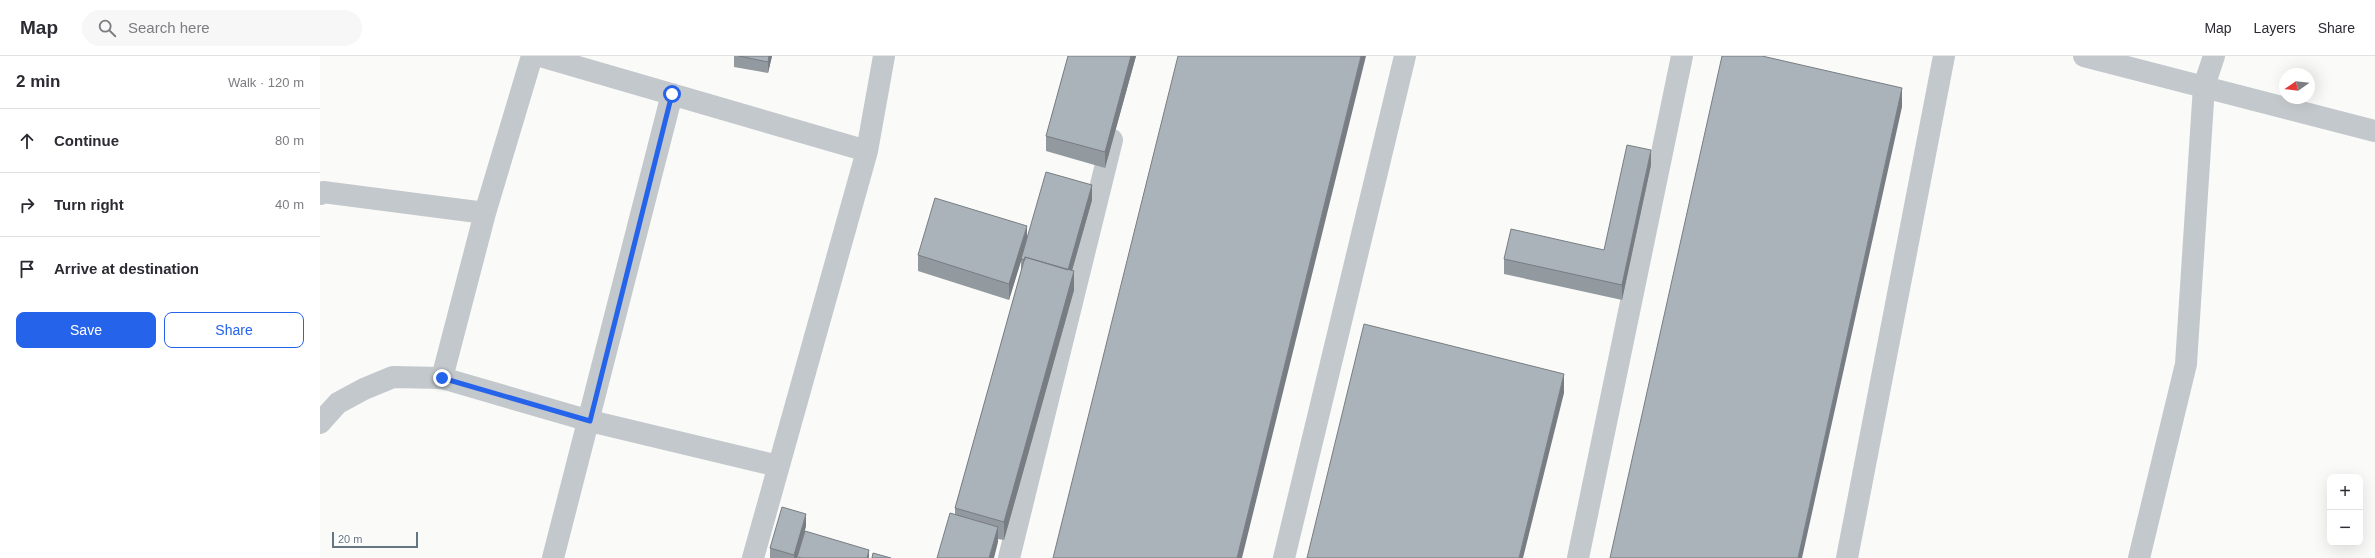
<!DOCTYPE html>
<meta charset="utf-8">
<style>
body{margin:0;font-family:Arial,sans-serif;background:#f7f7f7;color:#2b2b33}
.controls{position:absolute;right:12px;bottom:12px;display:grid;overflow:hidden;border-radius:8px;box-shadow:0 4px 16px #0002}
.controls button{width:36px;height:36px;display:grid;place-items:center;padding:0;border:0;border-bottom:1px solid #e1e1e2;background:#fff;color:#2b2b33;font:20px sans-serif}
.compass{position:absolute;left:1959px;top:12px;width:36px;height:36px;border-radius:50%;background:#fff;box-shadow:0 4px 16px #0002;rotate:256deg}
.scale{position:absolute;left:12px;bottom:10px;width:86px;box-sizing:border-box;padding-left:4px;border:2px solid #657683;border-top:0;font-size:11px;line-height:14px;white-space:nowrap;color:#657683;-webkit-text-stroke:3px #fff;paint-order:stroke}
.stop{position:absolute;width:12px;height:12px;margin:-9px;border:3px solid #2563eb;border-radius:50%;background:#fff}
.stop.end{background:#2563eb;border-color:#fff;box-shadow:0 1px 4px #0008}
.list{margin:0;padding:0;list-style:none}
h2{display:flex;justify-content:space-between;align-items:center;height:52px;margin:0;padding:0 16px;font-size:17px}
h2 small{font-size:13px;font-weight:400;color:#7c7c81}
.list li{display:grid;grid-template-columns:26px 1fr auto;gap:12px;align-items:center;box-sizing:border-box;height:64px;padding:0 16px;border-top:1px solid #e1e1e2}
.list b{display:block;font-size:15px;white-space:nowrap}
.list em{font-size:13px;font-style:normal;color:#7c7c81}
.actions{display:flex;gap:8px;padding:12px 16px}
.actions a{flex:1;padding:9px 0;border:1px solid #2563eb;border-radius:8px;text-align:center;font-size:14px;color:#2563eb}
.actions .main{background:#2563eb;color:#fff}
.icon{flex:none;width:22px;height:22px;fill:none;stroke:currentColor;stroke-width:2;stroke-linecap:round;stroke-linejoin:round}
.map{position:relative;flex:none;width:2055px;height:502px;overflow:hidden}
header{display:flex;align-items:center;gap:24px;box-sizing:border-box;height:56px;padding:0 20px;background:#fff;border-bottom:1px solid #e1e1e2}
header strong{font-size:19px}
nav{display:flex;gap:22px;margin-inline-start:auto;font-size:14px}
.search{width:280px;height:36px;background:#f7f7f7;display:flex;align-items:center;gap:10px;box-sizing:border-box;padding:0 14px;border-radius:22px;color:#7c7c81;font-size:15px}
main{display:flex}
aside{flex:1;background:#fff}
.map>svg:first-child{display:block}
</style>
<header>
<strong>Map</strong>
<div class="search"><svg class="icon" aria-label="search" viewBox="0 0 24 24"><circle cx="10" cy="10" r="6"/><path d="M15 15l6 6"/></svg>Search here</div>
<nav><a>Map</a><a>Layers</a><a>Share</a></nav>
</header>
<main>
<aside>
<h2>2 min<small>Walk · 120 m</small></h2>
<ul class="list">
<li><svg class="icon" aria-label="ahead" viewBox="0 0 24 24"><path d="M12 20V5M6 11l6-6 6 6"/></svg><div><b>Continue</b></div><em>80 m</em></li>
<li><svg class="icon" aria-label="right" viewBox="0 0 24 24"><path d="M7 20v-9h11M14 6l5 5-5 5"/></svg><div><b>Turn right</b></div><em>40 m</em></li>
<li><svg class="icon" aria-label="arrive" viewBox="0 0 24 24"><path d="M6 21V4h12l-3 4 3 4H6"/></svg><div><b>Arrive at destination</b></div></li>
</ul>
<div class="actions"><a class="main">Save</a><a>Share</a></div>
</aside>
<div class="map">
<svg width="2055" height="502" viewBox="0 0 2055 502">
<rect width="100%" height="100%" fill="#fafaf8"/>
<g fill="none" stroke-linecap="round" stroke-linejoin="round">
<path stroke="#c3c8cc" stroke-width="22" d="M220,0L547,95
M1764,0L2055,75
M0,138L3,136L165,157
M122,322L165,157L212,0
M0,367L18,347L44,333L73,321L122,322L270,365L458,410
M233,502L352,38
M433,502L547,95L564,0
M689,502L792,84
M964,502L1085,0
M1258,502L1362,0
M1527,502L1624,0
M1819,502L1866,308L1884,30L1894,0"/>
</g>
<path fill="#929a9f" d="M414,0H452L448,17L414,11Z
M748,0H816L785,112L726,95V80Z
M1331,109L1302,244L1184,218V203L1284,194Z
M772,144L752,215L754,234L684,484L678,483V486L635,458V452L701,216V204L689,244L598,215V199L707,183Z
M486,470L477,502H450V492Z"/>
<path fill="#777d82" d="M449,0H452L448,17V6Z
M811,0H816L785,112V96Z
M1041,0H1046L922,502H917Z
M1582,32V51L1482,502H1478Z
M1331,94V109L1302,244V229Z
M772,129V144L747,232V216Z
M707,170V186L689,244V228Z
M754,215V234L684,484V466Z
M1244,318V337L1203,502H1199Z
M486,458V470L477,502H474V499Z
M678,471V486L674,502H669Z
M549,494V502H547Z"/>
<path fill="#aab3b9" stroke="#777d82" d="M419,0H449L448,6Z
M748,0H811L785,96L726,80Z
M858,0H1041L917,502H733Z
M1402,0H1442L1582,32L1478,502H1290Z
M1307,89L1331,94L1302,229L1184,203L1191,173L1284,194Z
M726,116L772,129L748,214L705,201V204L701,203Z
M615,142L707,170L689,228L598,199Z
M705,201L754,215L684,466L635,452Z
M1044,268L1244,318L1199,502H987Z
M462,451L486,458L474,499L450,492Z
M630,457L678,471L669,502H617Z
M485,475L549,494L547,502H482L477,501Z
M553,497L571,502H552Z"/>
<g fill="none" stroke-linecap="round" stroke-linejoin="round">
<path stroke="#2563eb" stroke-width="5" d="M122,322L270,365L352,38"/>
</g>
</svg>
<div class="controls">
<button>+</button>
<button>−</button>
</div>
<svg class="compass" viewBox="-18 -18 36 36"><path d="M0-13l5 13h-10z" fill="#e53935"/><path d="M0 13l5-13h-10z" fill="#7c7c81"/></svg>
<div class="scale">20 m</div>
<div class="stop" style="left:352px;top:38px"></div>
<div class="stop end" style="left:122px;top:322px"></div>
</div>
</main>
